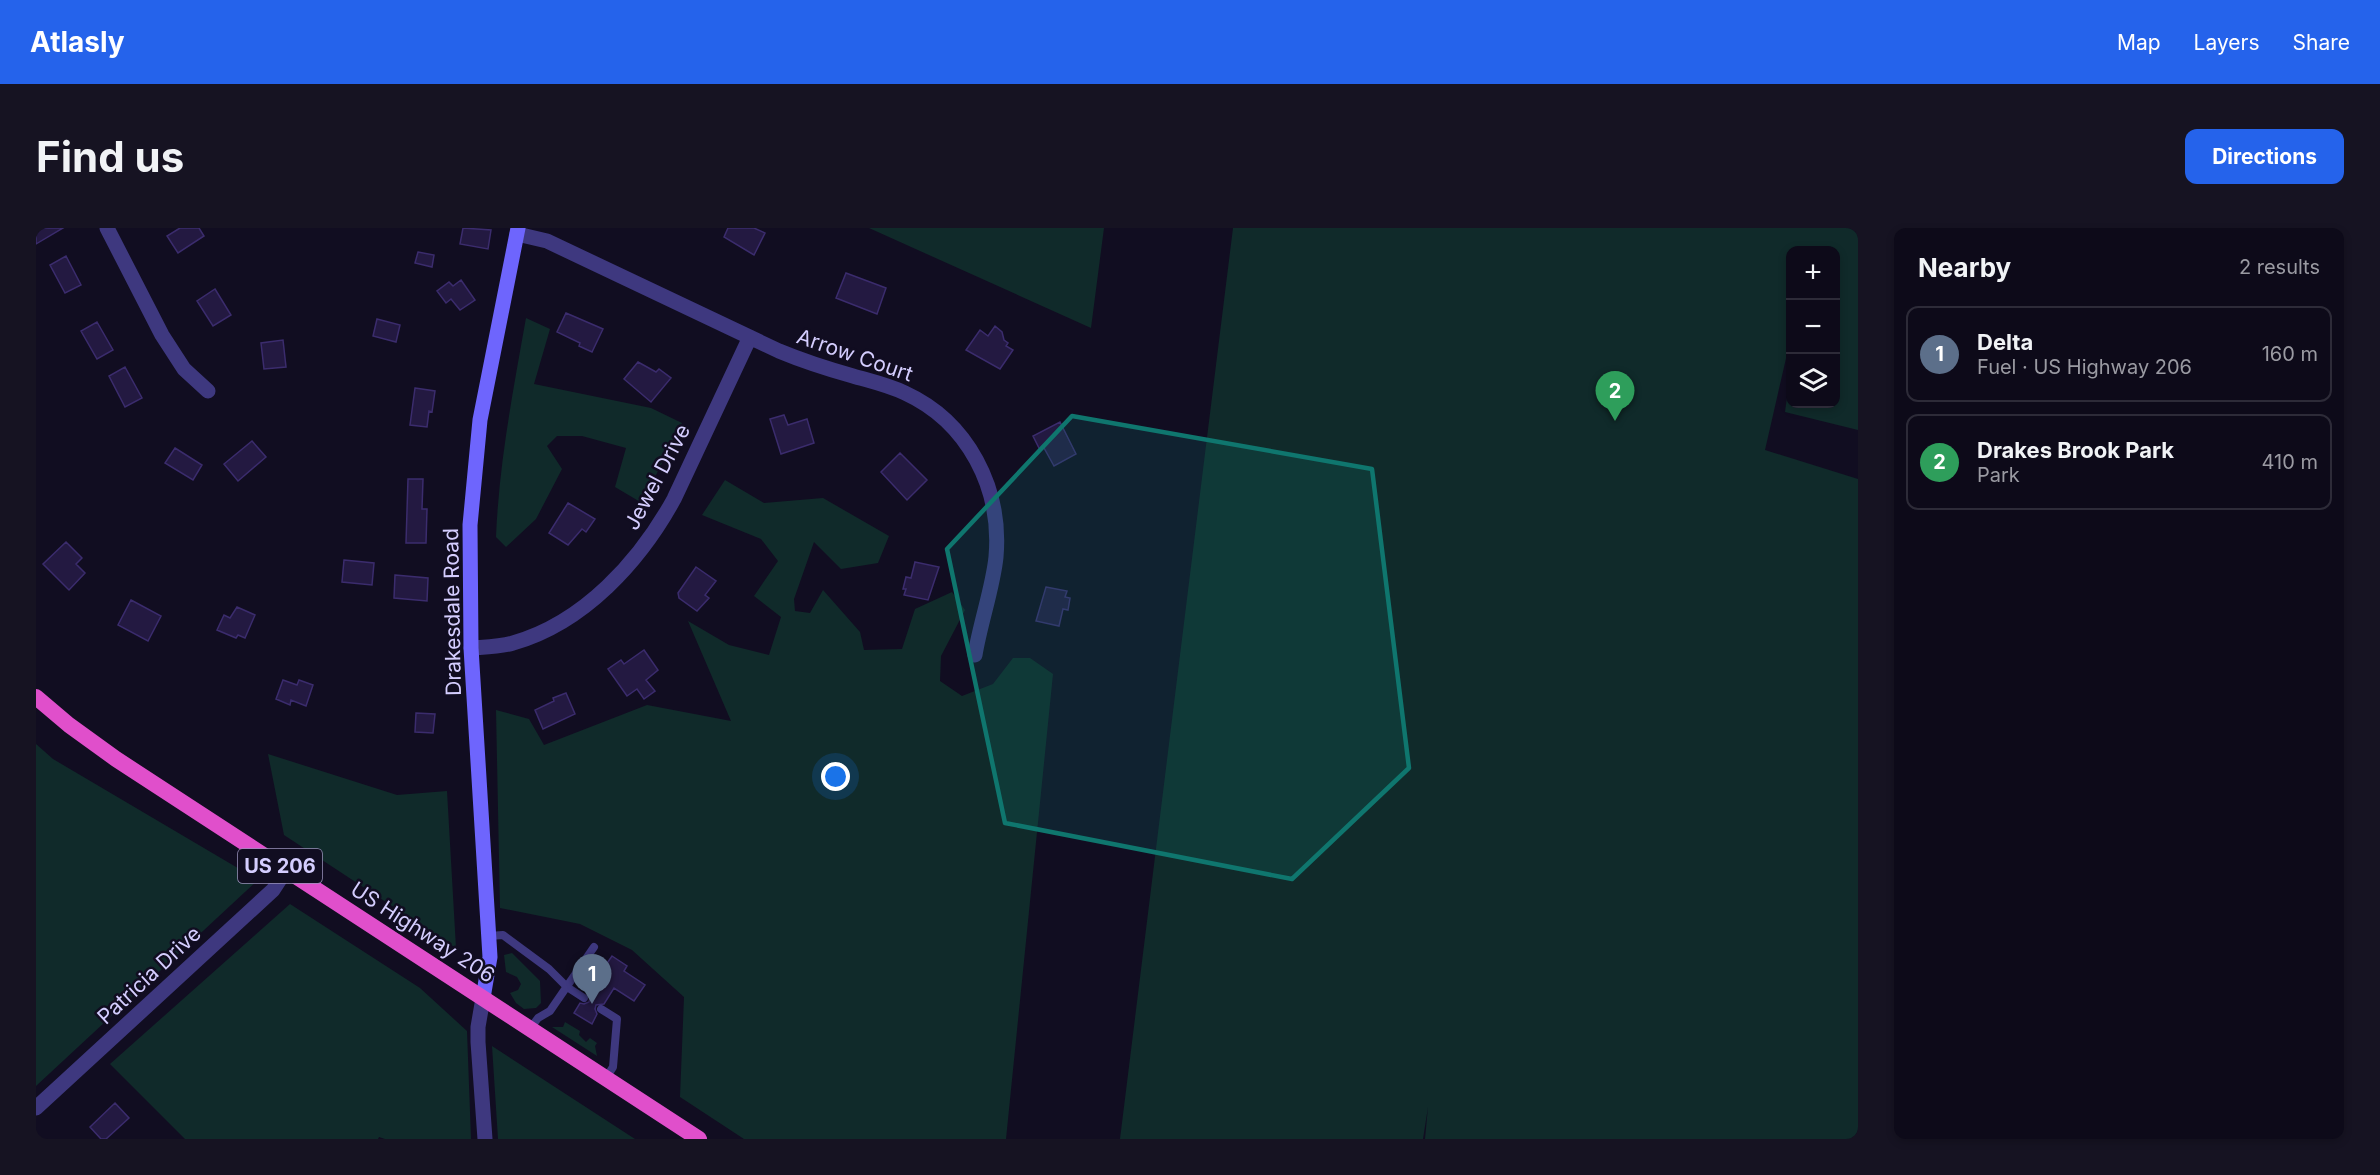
<!DOCTYPE html>
<meta charset="utf-8">
<style>
body{margin:0;font-family:Inter,sans-serif;background:#161322;color:#f1f3f6}
.controls{position:absolute;right:18px;top:18px;display:grid;overflow:hidden;border-radius:12px;box-shadow:0 3px 9px #0003}
.controls button{width:54px;height:54px;display:grid;place-items:center;padding:0;border:0;border-bottom:2px solid #2d2b38;background:#0d0a19;color:#f1f3f6;font:30px sans-serif}
.you{position:absolute;left:800px;top:549px;width:21px;height:21px;margin:-15px;border:4px solid #fff;border-radius:50%;background:#1a73e8;box-shadow:0 0 0 9px #1a73e833}
.badge{display:grid;place-items:center;width:39px;height:39px;border-radius:50%;background:#2563eb;color:#fff;font-size:20px;font-weight:700}
.pin{position:absolute;translate:-50% -50px;filter:drop-shadow(0 2px 3px #0008)}
.pin::after{content:'';position:absolute;top:32px;width:21px;height:18px;background:inherit;clip-path:polygon(0 0,100% 0,50% 100%)}
.list{margin:0;padding:0;list-style:none}
h2{display:flex;justify-content:space-between;align-items:center;height:78px;margin:0;padding:0 24px;font-size:26px}
h2 small{font-size:20px;font-weight:400;color:#9a9aa2}
.list li{display:grid;grid-template-columns:39px 1fr auto;gap:18px;align-items:center;box-sizing:border-box;height:96px;margin:0 12px 12px;padding:0 12px;border:2px solid #2d2b38;border-radius:12px}
.list b{display:block;font-size:22px;white-space:nowrap}
.list p{margin:0;font-size:20px;white-space:nowrap;color:#9a9aa2}
.list em{font-size:20px;font-style:normal;color:#9a9aa2}
.icon{flex:none;width:33px;height:33px;fill:none;stroke:currentColor;stroke-width:2;stroke-linecap:round;stroke-linejoin:round}
.map{position:relative;flex:none;width:1822px;height:911px;overflow:hidden;border-radius:12px}
header{display:flex;align-items:center;gap:36px;box-sizing:border-box;height:84px;padding:0 30px;background:#2563eb;color:#fff}
header strong{font-size:28px}
nav{display:flex;gap:33px;margin-inline-start:auto;font-size:21px}
.intro{display:flex;align-items:center;justify-content:space-between;box-sizing:border-box;height:144px;padding:0 36px}
h1{margin:0;font-size:42px}
.button{padding:15px 27px;border-radius:12px;background:#2563eb;color:#fff;font-size:21px;font-weight:700}
main{display:flex;gap:36px;padding:0 36px}
aside{flex:1;background:#0d0a19;border-radius:12px;box-shadow:0 3px 9px #0003}
.map>svg:first-child{display:block}
</style>
<header>
<strong>Atlasly</strong>
<nav><a>Map</a><a>Layers</a><a>Share</a></nav>
</header>
<div class="intro"><h1>Find us</h1><a class="button">Directions</a></div>
<main>
<div class="map">
<svg width="1822" height="911" viewBox="0 0 1822 911">
<rect width="100%" height="100%" fill="#110d21"/>
<path fill="#102a2a" d="M833,0H1068L1055,100Z
M1197,0H1822V202L1749,184L1754,147V176H1800V22H1754V113L1729,222L1822,251V911H1389L1392,879L1387,911H1084Z
M490,90L514,101L498,156L615,180L646,195L606,275L579,259L590,220L546,208H521L511,218L526,241L500,291L470,319L460,309C463,235 477,163 490,90Z
M689,252L728,275L787,270L853,308L842,335L805,341L778,314L758,371L759,383L774,385L787,362L824,404L828,422L866,421L879,381L916,364L929,382L905,428L904,453L926,468L957,456L977,430H994L1017,446L970,911H708L644,869L648,769L596,722L544,696L464,680L460,482L493,491L508,517L611,477L695,493L652,393L693,417L733,427L745,389L718,368L742,333L725,311L666,287Z
M0,516L17,531L222,652L0,858Z
M232,526L361,567L411,563L420,720L248,607Z
M254,676L384,760L431,803L435,911H349L343,909L342,911H149L74,836Z
M476,725L504,753L505,775L500,780L488,781L480,775L474,765L482,762L485,756L481,749L470,744L468,727Z
M529,794L544,803L543,807L550,814L554,810L561,815L559,818L561,828L516,799H527Z
M456,818L599,911H462Z"/>
<path fill="#231941" stroke="#3b2c6d" stroke-width="1.5" d="M0,0H27L0,16Z
M144,0H163L168,8L142,25L131,8Z
M427,0L455,2L452,21L424,16Z
M692,0H718L729,5L718,27L688,9Z
M382,24L398,27L396,39L379,35Z
M30,28L45,57L29,65L14,37Z
M810,45L850,60L841,86L800,70Z
M425,52L439,72L424,82L415,71L410,75L401,63L413,54L417,58Z
M179,61L195,87L177,98L161,73Z
M530,85L567,101L556,124L543,118L544,115L521,104Z
M341,91L364,97L360,114L337,108Z
M61,94L77,122L61,131L45,103Z
M959,98L966,104L968,112L972,115L970,118L977,122L964,141L930,122L944,102L952,108Z
M247,112L250,139L228,141L225,115Z
M602,134L620,144L623,141L635,150L615,174L588,151Z
M89,139L106,170L89,179L73,148Z
M379,160L399,163L396,184L393,183L391,199L374,197Z
M748,187L752,197L771,191L778,215L745,226L734,191Z
M1024,194L1040,226L1018,238L1008,220L1004,222L997,208Z
M216,213L230,229L202,253L188,236Z
M139,220L166,237L157,252L129,235Z
M864,225L891,252L871,272L845,244Z
M372,251H387L386,281H391L390,315H370Z
M532,275L559,291L550,304L546,301L532,317L513,305Z
M30,314L46,330L40,336L49,345L33,362L7,336Z
M308,332L338,335L336,357L306,354Z
M879,334L903,339L892,372L868,367L870,361H867L870,349L875,350Z
M660,339L680,353L669,367L673,370L661,383L643,370L642,365Z
M359,347L392,350L391,373L358,370Z
M1010,359L1031,363L1029,369L1034,370L1032,382L1027,381L1023,398L1000,393Z
M95,372L125,388L112,413L82,397Z
M201,379L219,387L209,410L202,407L200,410L181,402L188,387L194,390Z
M608,422L622,442L610,452L619,463L608,471L601,461L591,468L572,441L585,432L588,436Z
M247,452L261,457L263,452L277,457L270,478L255,472L254,477L240,471Z
M530,465L539,486L507,501L499,482L518,473L517,470Z
M380,485L399,486L397,505L379,504Z
M576,728L591,738L588,743L609,757L598,773L578,760L568,776L560,777L559,781L561,786L556,796L538,785L544,775L548,776L553,774L554,770L551,764Z
M79,875L93,890L70,911H65L54,899Z"/>
<g fill="none" stroke-linecap="round" stroke-linejoin="round">
<path stroke="#3e387f" stroke-width="8" d="M453,708L467,707L513,741L531,759L548,770
M565,781L581,791L577,839L570,850
M494,801L502,790L514,783L558,719"/>
<path stroke="#3e387f" stroke-width="15" d="M71,0L126,107L148,141L172,163
M481,6L511,13L743,123C767,133 792,141 817,148C834,153 852,157 869,165C932,194 966,260 960,329C957,359 944,396 939,427
M435,420C449,419 464,419 477,415C548,395 604,333 638,271L714,109
M0,880L237,662L250,642"/>
<path stroke="#3e387f" stroke-width="15" d="M447,770L442,799V814L449,911"/>
<path stroke="#6e65fd" stroke-width="15" d="M447,770L454,729L435,420L434,297L444,192L482,0"/>
<path stroke="#e04fcb" stroke-width="16" d="M0,469L33,497L80,531L663,911"/>
</g>
<path fill="#0f766e" fill-opacity="0.2" stroke="#0f766e" stroke-width="4.5" stroke-linejoin="round" d="M1036,188L1336,241L1373,540L1256,651L969,595L911,321Z"/>
<g text-anchor="middle" dominant-baseline="central" stroke-width="5" stroke-linejoin="round" paint-order="stroke">
<rect fill="#110d21" stroke="#9a93bc" stroke-width="1.5" x="202" y="621" width="84" height="34" rx="4.5"/>
<g font-size="20" font-weight="bold" fill="#d4cdfe">
<text x="244" y="638">US 206</text>
</g>
<g font-size="21" fill="#d4cdfe" stroke="#110d21">
<text transform="translate(819 127) rotate(19)">Arrow Court</text>
<text transform="translate(621 249) rotate(-62)">Jewel Drive</text>
<text transform="translate(416 384) rotate(-91)">Drakesdale Road</text>
<text transform="translate(387 704) rotate(33)">US Highway 206</text>
<text transform="translate(113 747) rotate(-43)">Patricia Drive</text>
</g>
</g>
</svg>
<div class="controls">
<button>+</button>
<button>−</button>
<button><svg class="icon" aria-label="layers" viewBox="0 0 24 24"><path d="M12 4l9 5-9 5-9-5zM3 14l9 5 9-5"/></svg></button>
</div>
<div class="you"></div>
<div class="pin badge" style="left:556px;top:776px;background:#5c6f8a">1</div>
<div class="pin badge" style="left:1579px;top:193px;background:#2e9e5b">2</div>
</div>
<aside>
<h2>Nearby<small>2 results</small></h2>
<ul class="list">
<li><span class="badge" style="background:#5c6f8a">1</span><div><b>Delta</b><p>Fuel · US Highway 206</p></div><em>160 m</em></li>
<li><span class="badge" style="background:#2e9e5b">2</span><div><b>Drakes Brook Park</b><p>Park</p></div><em>410 m</em></li>
</ul>
</aside>
</main>
